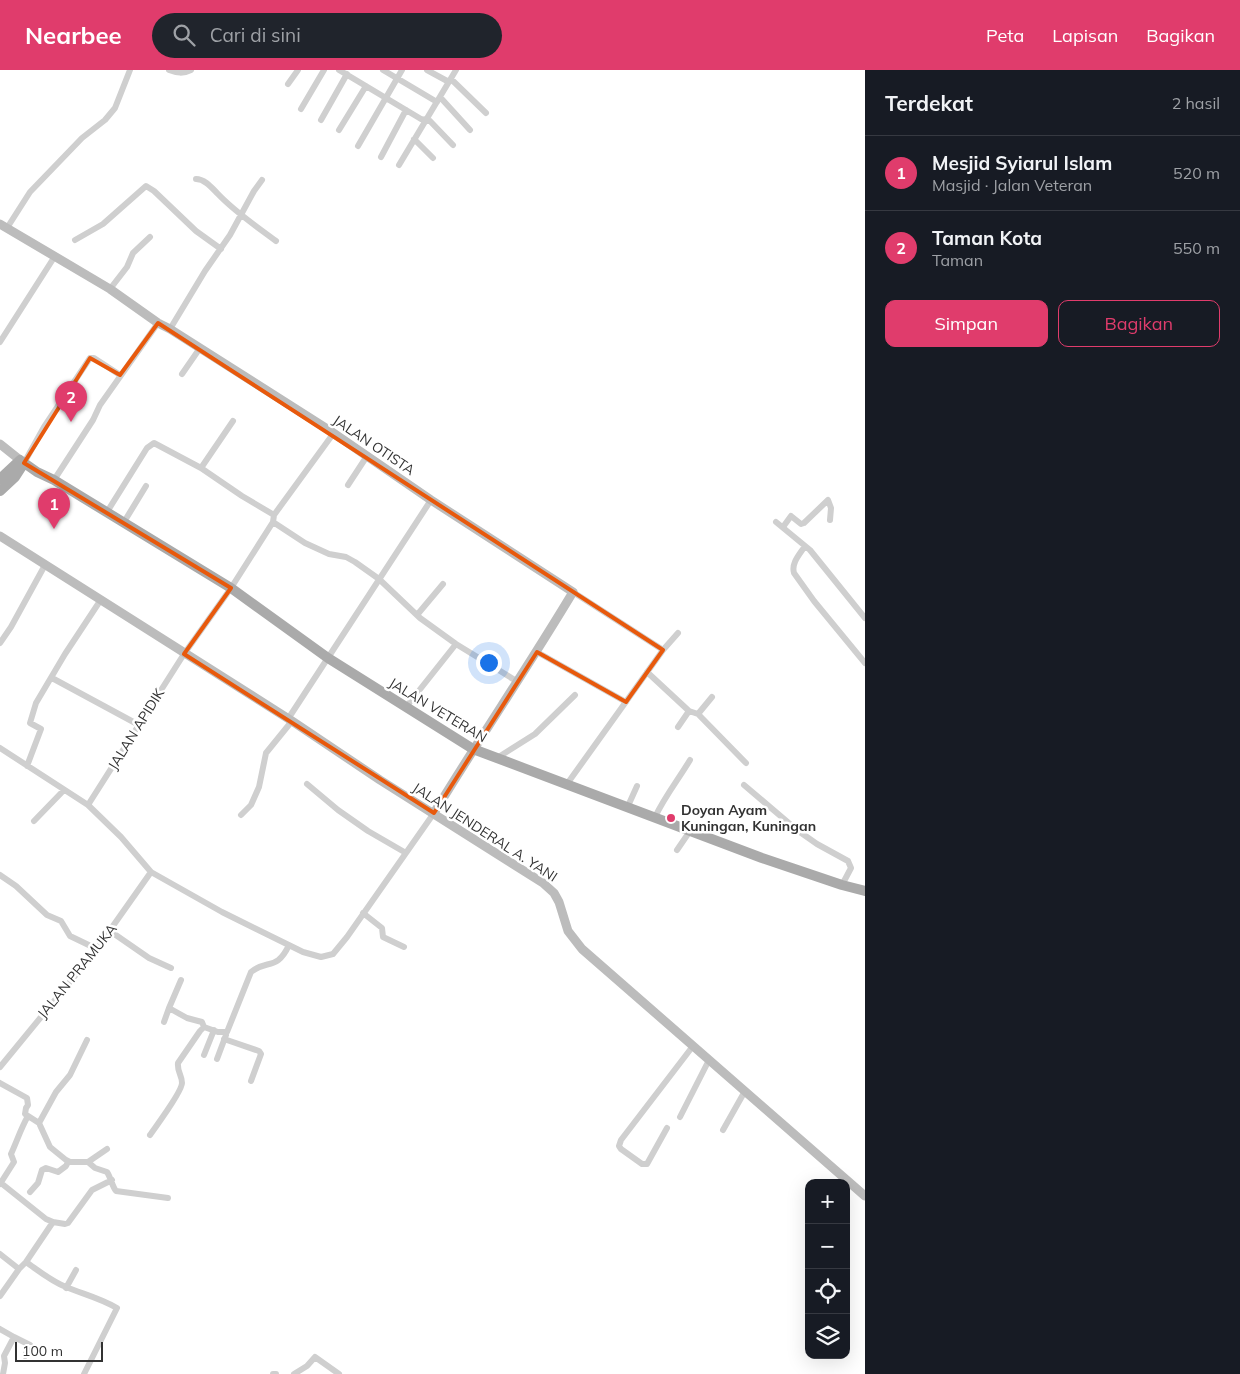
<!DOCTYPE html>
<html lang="id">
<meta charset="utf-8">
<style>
body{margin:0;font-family:Mulish,sans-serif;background:#20242c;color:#f1f3f6}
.controls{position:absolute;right:15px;bottom:15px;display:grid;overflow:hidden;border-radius:10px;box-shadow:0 5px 20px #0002}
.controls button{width:45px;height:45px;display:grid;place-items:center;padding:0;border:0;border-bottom:1px solid #363941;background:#171b24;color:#f1f3f6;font:25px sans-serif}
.scale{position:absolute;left:15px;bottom:12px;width:88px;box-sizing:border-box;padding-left:5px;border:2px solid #323232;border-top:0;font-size:14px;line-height:18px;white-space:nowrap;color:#323232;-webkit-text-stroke:4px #fff;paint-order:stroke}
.you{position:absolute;left:488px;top:592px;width:18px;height:18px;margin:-12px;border:4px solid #fff;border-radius:50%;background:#1a73e8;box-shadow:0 0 0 8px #1a73e833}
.badge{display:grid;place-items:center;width:32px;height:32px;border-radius:50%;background:#e03c6c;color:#fff;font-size:16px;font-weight:700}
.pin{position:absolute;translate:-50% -41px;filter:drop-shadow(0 1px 2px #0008)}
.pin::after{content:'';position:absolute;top:26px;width:18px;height:15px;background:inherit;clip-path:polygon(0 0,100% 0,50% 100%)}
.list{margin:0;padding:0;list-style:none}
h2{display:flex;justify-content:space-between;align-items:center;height:65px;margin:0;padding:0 20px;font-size:21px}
h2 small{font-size:16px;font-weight:400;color:#9ea1a6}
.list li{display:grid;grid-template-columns:32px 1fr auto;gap:15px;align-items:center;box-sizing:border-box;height:75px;padding:0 20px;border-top:1px solid #363941}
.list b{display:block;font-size:19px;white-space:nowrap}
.list p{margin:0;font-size:16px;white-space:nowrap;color:#9ea1a6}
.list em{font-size:16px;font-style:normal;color:#9ea1a6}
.actions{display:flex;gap:10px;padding:15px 20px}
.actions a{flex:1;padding:11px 0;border:1px solid #e03c6c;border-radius:10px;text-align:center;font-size:18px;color:#e03c6c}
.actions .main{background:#e03c6c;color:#fff}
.icon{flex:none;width:28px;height:28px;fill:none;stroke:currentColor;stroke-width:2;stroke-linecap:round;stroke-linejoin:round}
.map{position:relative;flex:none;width:865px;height:1304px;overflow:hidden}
header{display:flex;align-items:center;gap:30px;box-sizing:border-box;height:70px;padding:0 25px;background:#e03c6c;color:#fff}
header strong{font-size:24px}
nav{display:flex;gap:28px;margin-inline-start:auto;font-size:18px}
.search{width:350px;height:45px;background:#20242c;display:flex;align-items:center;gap:12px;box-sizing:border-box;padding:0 18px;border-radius:28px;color:#9ea1a6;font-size:19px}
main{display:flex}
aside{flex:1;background:#171b24}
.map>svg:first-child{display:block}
</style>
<header>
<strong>Nearbee</strong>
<div class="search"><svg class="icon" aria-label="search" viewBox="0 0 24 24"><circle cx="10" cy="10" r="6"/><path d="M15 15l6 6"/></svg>Cari di sini</div>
<nav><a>Peta</a><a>Lapisan</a><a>Bagikan</a></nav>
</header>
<main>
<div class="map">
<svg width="865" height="1304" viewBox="0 0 865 1304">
<rect width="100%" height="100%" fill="#fff"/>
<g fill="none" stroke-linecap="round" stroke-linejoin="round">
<path stroke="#cfcfcf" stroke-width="6" d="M169,0C177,3 183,4 191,0
M339,0L421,49L430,51L453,75
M383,0L437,32
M427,0L449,12
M451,9L486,43
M288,14L298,0
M440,27L470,60
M301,39L324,0
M321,50L347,4
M339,60L366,16
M414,69L433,88
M358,76L402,0
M381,87L406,40
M399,95L456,0
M196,109C205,109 212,118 218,124C235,142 256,156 276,171
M7,158L30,122L82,68L105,50L115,38L130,0
M75,170L103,154L146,116L154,121L196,161L221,179
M110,219L127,197L133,183L150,167
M170,259L205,201L230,165L254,121L262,110
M0,272L55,186
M182,304L200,278
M24,393L44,357L90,288H94L120,305
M201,398L233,351
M54,410L93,350L100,335L158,253
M348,415L367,386
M107,442L147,378L154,373L201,398L242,426L274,445
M124,452L146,416
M273,452L305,473L329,484L346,487L355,492L379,509L420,548L456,574L518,612
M776,452L810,480L865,548
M783,457L791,446L801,454L804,453L828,430L831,438L830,450
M805,476C800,484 791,493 794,503L814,531L865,593
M573,522L663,580
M417,545L443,514
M0,573L11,557L45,495
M537,582L626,632
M647,602L689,641L698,644L746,693
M52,608L139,655
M406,637L456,574
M698,644L712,627
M288,649L431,430
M678,657L689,641
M0,678L88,735L121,767L151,802L222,842L303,882L321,887L333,884L347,867L434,743
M497,688L535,664L575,625
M27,696L41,659L30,653L36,633L65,584L100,531
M307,714L338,740L368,761L406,783
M567,714L663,580L678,563
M744,715L797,760L817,774L848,791L851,798L842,815
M88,735L184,584L231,518L273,452L274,445L333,364
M628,736L637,716
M241,745L251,735L259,717L266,683L292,651
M655,747C665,726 678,710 690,690
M34,751L64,720
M677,780L690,761
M0,805L16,816L47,845L61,851L70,866L97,879
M363,843L382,858L383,867L404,877
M110,861L149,888L171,898
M169,938L181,910
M164,952L169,938L187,948L202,952L204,957
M224,969L259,981L261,984L251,1011
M87,970L70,1005L56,1022L39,1053L50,1077L66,1090L70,1092H88L95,1098L107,1102C111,1108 112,1116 116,1121L168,1128
M204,985L214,960
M217,989L226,965
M0,997L96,880L151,802
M0,1013L27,1028L28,1035L26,1038L25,1044L39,1053
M680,1047L709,990
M667,1058L647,1094H642L621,1079L619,1076L621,1070L693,976
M723,1060L745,1021
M150,1065C156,1056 182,1022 182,1013C182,1005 177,1002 178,993L200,961L204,957L218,962H227L251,902C267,889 277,901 289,875
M88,1092L107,1079
M0,1114L14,1092L11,1084C17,1071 21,1058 28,1046
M30,1122L38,1113L42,1100L46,1098L58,1102L66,1096L68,1092
M53,1152L65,1154L68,1153L92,1120L112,1110
M0,1184L19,1199L26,1192L53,1152L46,1149L1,1113
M26,1192C39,1201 51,1211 66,1217C83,1224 100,1228 117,1238L84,1304
M66,1218L76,1200
M0,1226L19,1199
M0,1259L14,1267
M3,1304L5,1293L4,1286L14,1267L30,1275L25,1286
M273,1304H276
M294,1304L307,1296L315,1287L339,1304"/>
<path stroke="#bcbcbc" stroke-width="9" d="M0,154L110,219L158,253L170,259L329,360L431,430L573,522C528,597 479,669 434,743
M0,374L20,390
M0,466L292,651L380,710L543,813L554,823L559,832L568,861L582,879L865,1126"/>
<path stroke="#aaa" stroke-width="10" d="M0,409L20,390L37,402L54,410L231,518L328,588L473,679L762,788L842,815L865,821
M0,421L15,407L24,393"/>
</g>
<path fill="none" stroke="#e8590c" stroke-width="4" stroke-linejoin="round" d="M158,253L663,580L626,632L537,582L434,743L184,584L231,518L24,393L90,288L120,305Z"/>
<circle fill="#e03c6c" stroke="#fff" stroke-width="2" cx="671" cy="748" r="5"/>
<g text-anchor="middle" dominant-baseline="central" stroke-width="5" stroke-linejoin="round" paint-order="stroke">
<g font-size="14" fill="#323232" stroke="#fff">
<text transform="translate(374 375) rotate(34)">JALAN OTISTA</text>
<text transform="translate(438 640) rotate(31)">JALAN VETERAN</text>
<text transform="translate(136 659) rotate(-58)">JALAN APIDIK</text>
<text transform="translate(485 762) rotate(33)">JALAN JENDERAL A. YANI</text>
<text transform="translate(77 901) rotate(-51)">JALAN PRAMUKA</text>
</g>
<g font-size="14" font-weight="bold" fill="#323232" stroke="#fff" text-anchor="start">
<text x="681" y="740">Doyan Ayam<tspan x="681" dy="16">Kuningan, Kuningan</tspan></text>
</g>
</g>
</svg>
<div class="controls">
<button>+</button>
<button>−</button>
<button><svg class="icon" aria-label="locate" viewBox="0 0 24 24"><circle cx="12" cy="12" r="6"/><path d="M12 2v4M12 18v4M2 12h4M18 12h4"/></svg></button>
<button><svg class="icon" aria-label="layers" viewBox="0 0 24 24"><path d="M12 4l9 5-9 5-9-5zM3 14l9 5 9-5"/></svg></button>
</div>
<div class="scale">100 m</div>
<div class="you"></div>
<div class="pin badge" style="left:54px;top:459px">1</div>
<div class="pin badge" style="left:71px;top:352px">2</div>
</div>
<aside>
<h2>Terdekat<small>2 hasil</small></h2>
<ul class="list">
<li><span class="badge">1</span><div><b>Mesjid Syiarul Islam</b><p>Masjid · Jalan Veteran</p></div><em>520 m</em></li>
<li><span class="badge">2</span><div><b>Taman Kota</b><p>Taman</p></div><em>550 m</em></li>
</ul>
<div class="actions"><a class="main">Simpan</a><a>Bagikan</a></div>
</aside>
</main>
